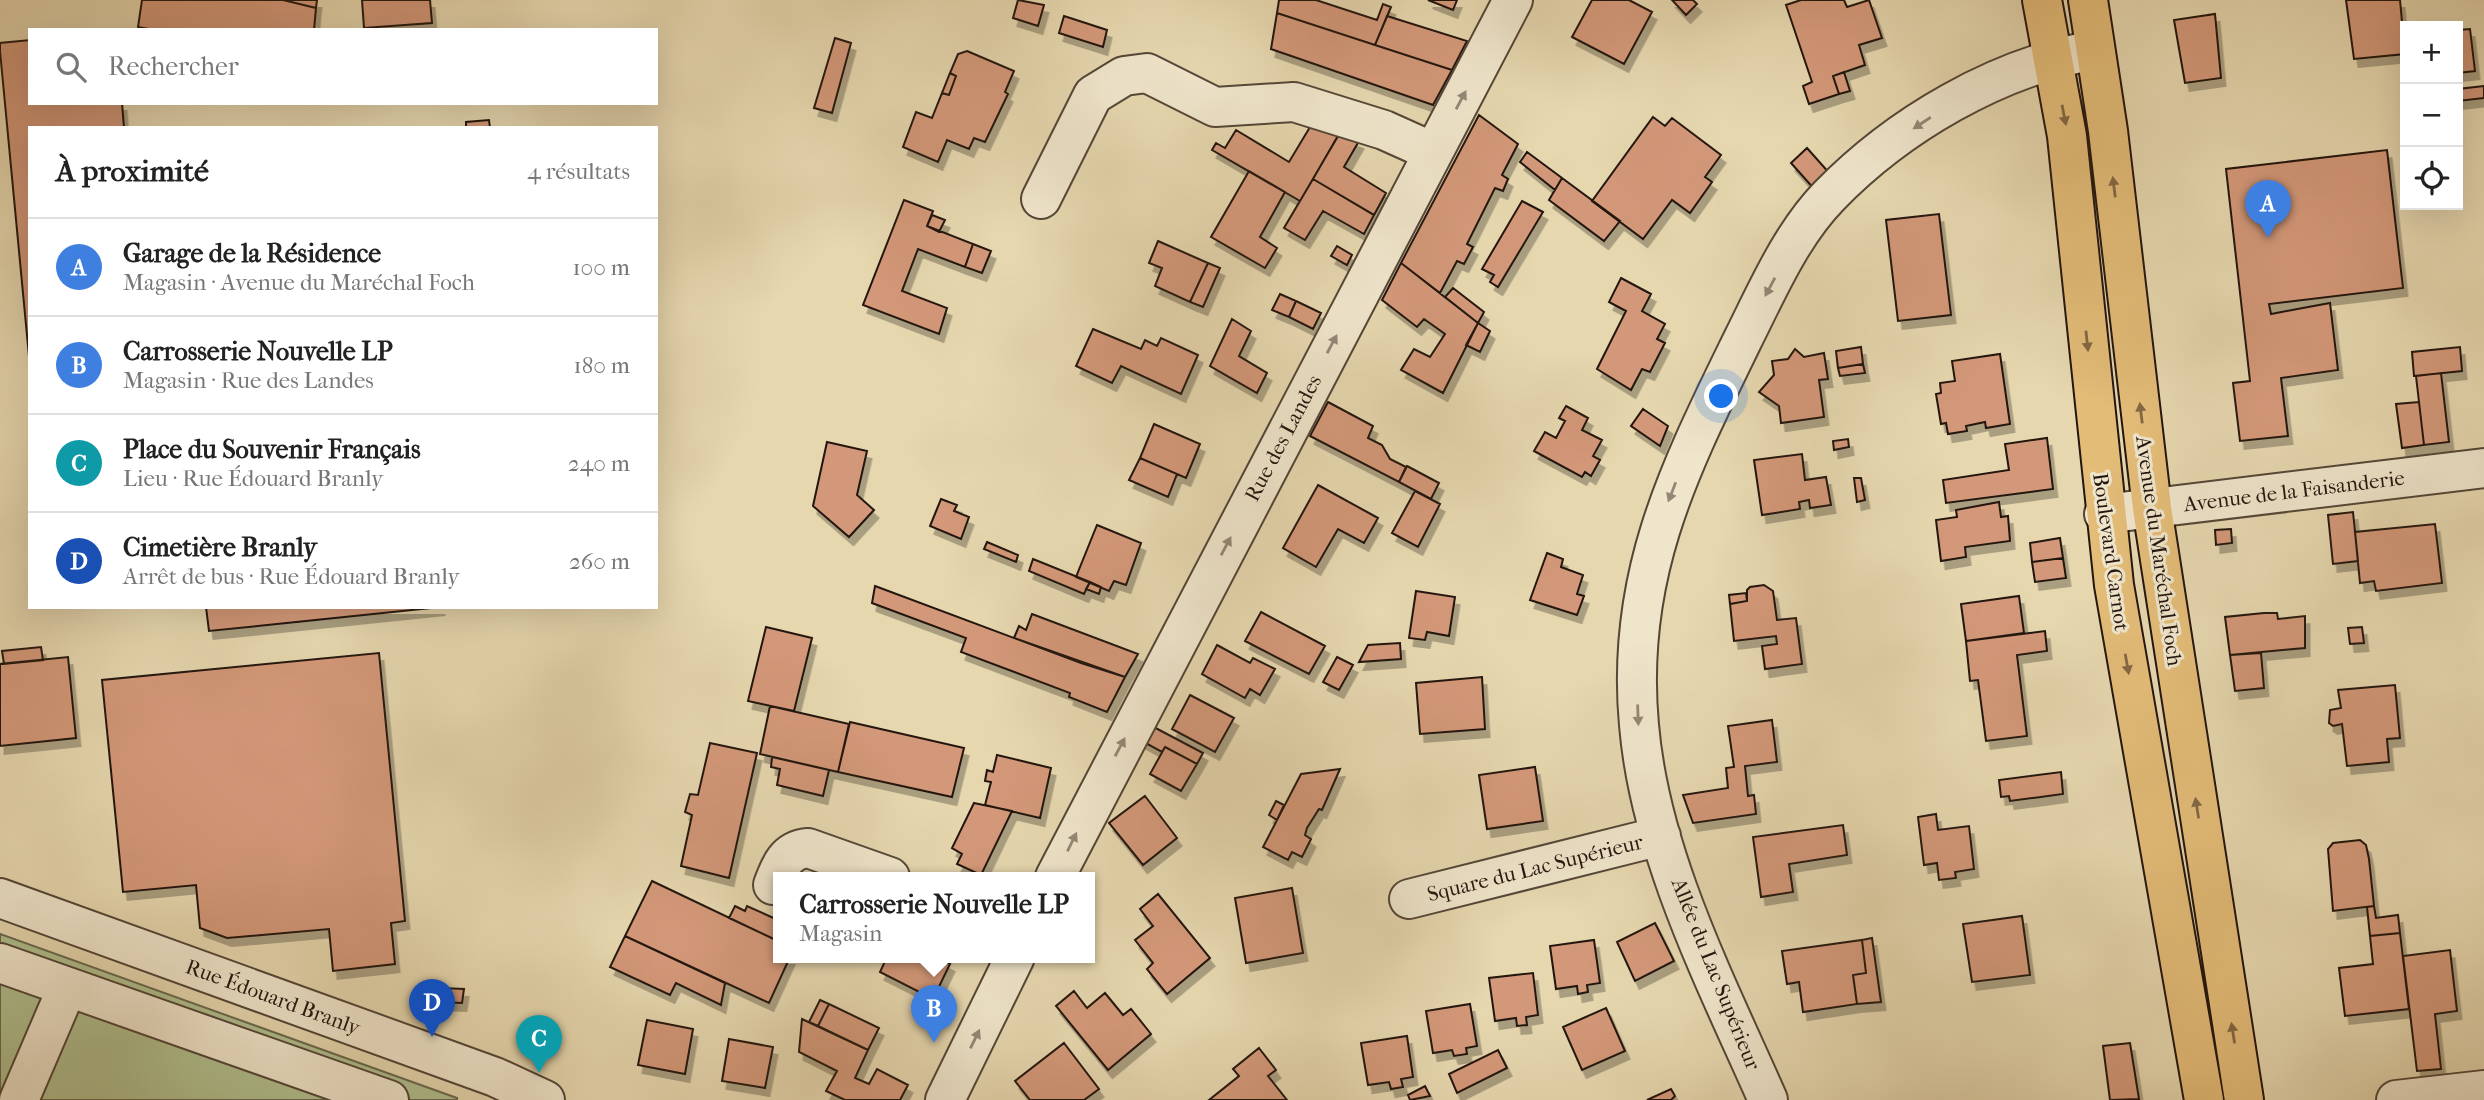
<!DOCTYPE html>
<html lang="fr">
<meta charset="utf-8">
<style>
body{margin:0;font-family:"IM FELL French Canon",serif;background:#f6f6f6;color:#222}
.controls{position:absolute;right:21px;top:21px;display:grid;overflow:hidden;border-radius:0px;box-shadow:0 7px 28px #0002}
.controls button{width:63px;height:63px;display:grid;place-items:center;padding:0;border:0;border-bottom:2px solid #e0e0e0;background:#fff;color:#222;font:35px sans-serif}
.you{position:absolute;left:1722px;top:397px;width:24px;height:24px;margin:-18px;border:5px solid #fff;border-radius:50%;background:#1a73e8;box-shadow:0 0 0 10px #1a73e833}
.badge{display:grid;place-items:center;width:46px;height:46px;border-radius:50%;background:#d93025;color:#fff;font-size:23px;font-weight:700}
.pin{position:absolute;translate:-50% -58px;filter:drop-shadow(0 2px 4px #0008)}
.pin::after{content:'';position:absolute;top:37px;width:24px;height:21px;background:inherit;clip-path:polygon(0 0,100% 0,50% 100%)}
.popup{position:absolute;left:773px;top:872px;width:322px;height:91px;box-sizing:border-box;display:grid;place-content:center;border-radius:0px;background:#fff;filter:drop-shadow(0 2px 5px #0005);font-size:23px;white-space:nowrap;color:#767676}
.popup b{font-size:26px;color:#222}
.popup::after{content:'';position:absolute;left:50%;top:100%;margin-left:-14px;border:14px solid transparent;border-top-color:#fff}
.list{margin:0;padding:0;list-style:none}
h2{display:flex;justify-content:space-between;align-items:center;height:91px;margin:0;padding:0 28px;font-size:30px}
h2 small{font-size:23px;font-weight:400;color:#767676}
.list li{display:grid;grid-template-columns:46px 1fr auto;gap:21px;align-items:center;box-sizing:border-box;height:98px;padding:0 28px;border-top:2px solid #e0e0e0}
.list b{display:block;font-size:26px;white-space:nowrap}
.list p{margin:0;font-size:23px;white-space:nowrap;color:#767676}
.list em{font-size:23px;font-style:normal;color:#767676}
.icon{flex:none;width:38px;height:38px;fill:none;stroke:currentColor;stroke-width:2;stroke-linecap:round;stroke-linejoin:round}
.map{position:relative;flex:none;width:2484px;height:1100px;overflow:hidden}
.search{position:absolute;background:#fff;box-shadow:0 7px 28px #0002;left:28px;top:28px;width:630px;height:77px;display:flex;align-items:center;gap:18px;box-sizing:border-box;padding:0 24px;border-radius:0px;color:#767676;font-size:26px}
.panel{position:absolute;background:#fff;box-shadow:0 7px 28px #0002;left:28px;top:126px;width:630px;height:483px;border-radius:0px}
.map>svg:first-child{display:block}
</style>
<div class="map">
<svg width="2484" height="1100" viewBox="0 0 2484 1100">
<defs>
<filter id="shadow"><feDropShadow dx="4.5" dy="8" stdDeviation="0" flood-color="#0004"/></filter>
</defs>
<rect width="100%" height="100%" fill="#e6d7af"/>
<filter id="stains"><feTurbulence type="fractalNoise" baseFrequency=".00286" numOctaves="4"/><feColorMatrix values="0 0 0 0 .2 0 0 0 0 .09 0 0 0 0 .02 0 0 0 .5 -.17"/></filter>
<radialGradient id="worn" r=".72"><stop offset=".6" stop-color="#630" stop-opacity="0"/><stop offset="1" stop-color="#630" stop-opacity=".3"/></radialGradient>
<path fill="#b0bf8f" stroke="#6a6a4f" stroke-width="2" d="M0,934L457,1098V1100H0Z"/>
<path fill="#d39879" stroke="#23150f" stroke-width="2" filter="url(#shadow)" d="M142,0H283L316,8L314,30H154L138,27Z
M283,0H317L316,8Z
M362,0H430L432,23L364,28Z
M1018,0L1044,5L1038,26L1013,18Z
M1279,0H1316L1377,20L1383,4L1391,7L1375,45L1277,13Z
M1428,0H1457L1453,10Z
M1592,0H1629L1652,12L1624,64L1572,37Z
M1672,0H1693L1697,4L1686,15Z
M1801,0H1844L1847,7L1869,0L1882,38L1859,45L1865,65L1833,76L1839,94L1809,104L1803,86L1812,82L1786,5Z
M2346,0H2400L2405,54L2354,59Z
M1277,13L1375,45L1452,70L1433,105L1271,49Z
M2215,14L2221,78L2185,83L2174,20Z
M1064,16L1107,30L1103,47L1059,33Z
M1387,16L1467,41L1452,70L1375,45Z
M2470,29L2475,71L2458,73V30Z
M835,38L851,43L832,113L814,108Z
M30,40V103H122L124,128H30V367L0,51V43Z
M967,51L1014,71L1005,92L1008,94L985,142L974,138L969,149L947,140L938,162L903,147L916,112L932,118L942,93L949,95L956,76L950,73L958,54Z
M1844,72L1850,91L1839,94L1833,76Z
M950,73L956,76L949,95L942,93Z
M2484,86V98L2458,101V89Z
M1479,115L1518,144L1502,175L1508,179L1503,191L1495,188L1467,244L1473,247L1464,264L1457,261L1440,293L1401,263Z
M1653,117L1665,126L1672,118L1721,155L1705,177L1712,182L1690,213L1672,200L1643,239L1592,201Z
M489,120L490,128H466V122Z
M1313,122L1338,136L1300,201L1212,150L1216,143L1225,148L1236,130L1289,162Z
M1339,134L1359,141L1344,167L1386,193L1374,215L1313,179Z
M1807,148L1831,175L1816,191L1791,163Z
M2387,150L2403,288L2269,304L2271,314L2330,303L2338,370L2281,378L2288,436L2240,441L2233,383L2250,381L2226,169Z
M1527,152L1562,178L1555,190L1520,162Z
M1249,171L1285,192L1260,237L1277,248L1265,268L1211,237Z
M1562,178L1620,221L1604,241L1549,200Z
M1313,179L1374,215L1364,234L1323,211L1305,240L1284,228Z
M904,200L933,211L927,226L973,244L965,267L918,249L902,291L947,308L939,334L863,305Z
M1522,201L1543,212L1498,287L1490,282L1494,275L1482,269Z
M1939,214L1951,315L1898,321L1886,220Z
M932,215L945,220L939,232L927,226Z
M1158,241L1208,263L1190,302L1155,286L1162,268L1149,263Z
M973,244L991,251L982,273L965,267Z
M1337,246L1352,255L1347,265L1331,256Z
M1208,263L1220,268L1203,307L1190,302Z
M1401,263L1478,323L1443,393L1401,370L1414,349L1430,357L1445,334L1424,319L1417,327L1382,300Z
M1621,278L1651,294L1642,311L1665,324L1657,339L1665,343L1650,372L1642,369L1631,390L1597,369L1626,311L1609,302Z
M1453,288L1484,312L1478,323L1445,297Z
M1280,294L1296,301L1289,317L1272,310Z
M1296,301L1321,313L1313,329L1289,317Z
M1232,319L1251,331L1239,356L1267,373L1257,393L1210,366Z
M1478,323L1490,331L1480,352L1466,345Z
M1093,329L1141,349L1145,340L1157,346L1161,338L1198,355L1181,394L1121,366L1112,383L1076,366Z
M1861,347L1863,364L1838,368L1836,351Z
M2460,347L2462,371L2414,376L2412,352Z
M1795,349L1804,357L1824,353L1828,379L1819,380L1824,417L1781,423L1779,406L1759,392L1774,375L1772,361L1788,359Z
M2000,354L2010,424L1986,428L1985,422L1966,426L1967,431L1948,434L1946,423L1941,424L1936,394L1941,393L1940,383L1955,381L1952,361Z
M1863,364L1865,373L1840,376L1838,368Z
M2441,373L2449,442L2424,445L2416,376Z
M1328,402L1373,426L1368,438L1382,445L1390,459L1406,467L1399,482L1310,436Z
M2419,402L2424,445L2402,448L2396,404Z
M1566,406L1588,418L1582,430L1602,440L1593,456L1600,460L1591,476L1585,472L1582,477L1534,451L1545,432L1556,438L1565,421L1559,418Z
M1643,409L1668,426L1660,446L1631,426Z
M1154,424L1200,444L1186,478L1140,458Z
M2047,438L2053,489L1946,503L1943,480L2009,470L2005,444Z
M1848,439L1849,447L1834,450L1833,441Z
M827,442L867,451L857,495L874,510L849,537L813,506Z
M1802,454L1805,480L1826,477L1831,505L1810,508L1809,500L1799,502L1800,509L1762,515L1754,460Z
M1140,458L1177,474L1168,497L1129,480Z
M1407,466L1439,483L1431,499L1399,482Z
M1854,478H1861L1865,500L1857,502Z
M1318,485L1378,518L1364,543L1338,529L1316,567L1283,548Z
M1415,491L1440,504L1418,547L1392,533Z
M941,499L957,505L954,511L969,517L961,539L930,526Z
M1999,502L2001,517L2008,516L2010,541L1965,547L1966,557L1941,561L1936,520L1957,517L1956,510Z
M2353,512L2358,561L2333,564L2328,515Z
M2435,524L2442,583L2376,591L2374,581L2360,583L2355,532Z
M1097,525L1141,543L1126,585L1114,581L1109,591L1076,577Z
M2231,529L2232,543L2216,545L2215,530Z
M2060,538L2063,558L2032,562L2030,543Z
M987,542L1018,555L1016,562L984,549Z
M1547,553L1563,559L1561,567L1583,575L1577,594L1584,596L1577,615L1530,600Z
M2063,558L2066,578L2035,582L2032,562Z
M1033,559L1090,582L1084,594L1029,571Z
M1090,582L1101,587L1099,594L1086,589Z
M1764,585L1773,591L1777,620L1796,618L1802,664L1765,669L1762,646L1777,644L1776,636L1734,641L1730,604L1747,601V590L1750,587Z
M875,586L1081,663L1125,677L1107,712L1069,697L1070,693L961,652L966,638L872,603Z
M1416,591L1455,597L1449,636L1427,632L1425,640L1409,638Z
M1746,593L1747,601L1730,604L1729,595Z
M2019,596L2024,633L1966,641L1961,604Z
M206,607H441L209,631Z
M1261,612L1325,646L1309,674L1245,641Z
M2264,613H2277L2278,619L2305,616V648L2230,655L2225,617Z
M1032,614L1138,654L1125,677L1014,638L1019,626L1026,630Z
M766,627L812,638L794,711L748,701Z
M2362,627L2364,643L2350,644L2348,628Z
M2045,631L2047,651L2017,655L2027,736L1986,741L1978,680L1970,681L1966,641Z
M1400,643L1401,659L1359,662L1368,645Z
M1217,645L1250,663L1253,658L1275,669L1260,695L1250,689L1245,698L1202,674Z
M41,647L43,660L4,664L2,651Z
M379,653L405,921L391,923L395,964L333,971L329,929L227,938L200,928L196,885L123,892L102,680Z
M2261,653L2264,688L2235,691L2230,655Z
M68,657L76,738L0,746V664Z
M1337,657L1353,665L1339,690L1323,682Z
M1482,677L1485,729L1420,734L1416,683Z
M2395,685L2400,738L2387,739L2389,762L2347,766L2342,724L2333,726L2329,723L2330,710L2341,708L2338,690Z
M1190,695L1234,718L1215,752L1172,729Z
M770,706L849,724L838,772L760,754Z
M1772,720L1777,762L1745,766L1748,796L1754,795L1756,814L1693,823L1683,795L1728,788L1726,768L1734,767L1728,726Z
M850,722L964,748L952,797L838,772Z
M1148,724L1203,753L1197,764L1165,747L1162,752L1140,740Z
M710,743L757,753L729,878L681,866L692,815L685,812L690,794L698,795Z
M1165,747L1197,764L1181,791L1150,774Z
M997,755L1051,768L1040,818L985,805L991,782L985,781L987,770L993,772Z
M772,757L829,770L823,796L777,785L780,769L771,767Z
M1535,767L1543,821L1487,829L1479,775Z
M1340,769L1322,810L1319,809L1307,828L1305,835L1311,839L1302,857L1292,852L1288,860L1263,847L1301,774Z
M2061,772L2063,794L2010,801L2009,796L2001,797L1999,780Z
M1145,796L1177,838L1143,865L1109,823Z
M1276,801L1284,805L1277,820L1269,815Z
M974,803L1012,811L981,875L957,864L962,854L952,848Z
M1936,814L1938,830L1969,826L1974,869L1955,872L1956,878L1939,880L1937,863L1924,865L1918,817Z
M1843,825L1847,855L1789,864L1793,892L1761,897L1753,837Z
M2360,840L2366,845L2369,859L2374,906L2333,911L2328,849L2333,843Z
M652,881L778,941V957H790L769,1003L625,936Z
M1292,888L1303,953L1246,963L1235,898Z
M1158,894L1210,958L1167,994L1147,969L1153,963L1135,940L1153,926L1140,909Z
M735,906L745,911L747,906L778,920V941L729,918Z
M2374,906L2376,918L2398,915L2400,933L2370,936L2367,907Z
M2022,916L2030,975L1972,982L1963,924Z
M1655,923L1674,961L1635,981L1617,942Z
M2400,933L2409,1009L2345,1016L2339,968L2373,964L2370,936Z
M625,936L725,983L721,1005L676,983L670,995L610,967Z
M1872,938L1881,1002L1857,1004L1853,975L1866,973L1862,940Z
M1594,940L1600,983L1587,985L1588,992L1578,994L1577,986L1556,989L1550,946Z
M1862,940L1866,973L1853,975L1857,1004L1803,1012L1799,982L1787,984L1782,951Z
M2450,950L2457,1011L2435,1014L2441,1069L2417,1071L2403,956Z
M887,957H937L950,964L933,999L880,972Z
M1533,973L1538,1015L1526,1017L1527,1025L1517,1026L1516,1018L1495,1021L1489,978Z
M441,988L464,989L462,1003L441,1002Z
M1074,991L1087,1008L1105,993L1123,1015L1131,1009L1151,1034L1108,1070L1056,1006Z
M820,1000L829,1004L818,1026L809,1022Z
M829,1004L879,1028L868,1050L818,1026Z
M1470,1004L1477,1046L1466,1048L1467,1054L1454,1056L1452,1050L1433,1053L1426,1011Z
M1606,1008L1625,1051L1582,1070L1563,1027Z
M802,1019L868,1050L855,1078L869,1084L877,1069L908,1085L900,1100H845L826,1091L837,1071L799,1052Z
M647,1020L693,1029L685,1074L638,1065Z
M1407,1036L1413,1077L1401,1079L1403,1087L1391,1089L1389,1082L1368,1085L1361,1043Z
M729,1039L773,1047L765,1088L722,1081Z
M1064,1043L1099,1089L1084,1100H1030L1015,1081Z
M2130,1043L2139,1099L2110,1100L2103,1046Z
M1259,1048L1276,1070L1268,1076L1287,1100H1209L1239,1076L1233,1069Z
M1498,1050L1507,1068L1457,1093L1449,1074Z
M1425,1086L1430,1096L1410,1100L1408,1095Z
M1671,1089L1675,1096L1671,1100H1647Z"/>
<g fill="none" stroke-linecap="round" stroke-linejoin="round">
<g stroke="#544637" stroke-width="42">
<path id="minor" d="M1041,199L1093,95L1124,76L1147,73L1215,107L1294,102L1384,130L1433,152
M2104,514L2484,468
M1055,877L1513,0
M773,885C780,866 786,850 808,848L890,877
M0,898L495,1077L545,1100
M1409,899L1661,836
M0,963L389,1100
M19,1100L67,988
M945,1100L1015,957
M1768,1100C1716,982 1650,855 1639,725C1625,575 1680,468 1743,339C1767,291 1791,235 1829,196C1898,125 1997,67 2095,50
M2396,1100L2484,1090"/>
</g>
<g stroke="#23150f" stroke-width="42">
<path id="major" d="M2042,0L2067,136L2114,585L2204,1100
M2088,0L2108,131L2152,508L2244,1100"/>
</g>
<use href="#minor" stroke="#efe5cb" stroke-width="38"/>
<use href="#major" stroke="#e3bc78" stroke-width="38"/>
</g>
<defs><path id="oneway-solid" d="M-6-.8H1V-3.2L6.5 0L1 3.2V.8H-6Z" transform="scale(1.75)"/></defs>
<g fill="#938776">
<use href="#oneway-solid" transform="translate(1461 100) rotate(-62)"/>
<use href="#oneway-solid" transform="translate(1922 123) rotate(147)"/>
<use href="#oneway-solid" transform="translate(1770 287) rotate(118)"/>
<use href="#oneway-solid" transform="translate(1332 344) rotate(-62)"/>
<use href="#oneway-solid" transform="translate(1672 492) rotate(111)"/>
<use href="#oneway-solid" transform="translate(1226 546) rotate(-62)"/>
<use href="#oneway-solid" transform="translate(1638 715) rotate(88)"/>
<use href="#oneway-solid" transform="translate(1120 747) rotate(-62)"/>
<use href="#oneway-solid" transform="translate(1072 842) rotate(-64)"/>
<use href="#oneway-solid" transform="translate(975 1039) rotate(-64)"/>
</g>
<g fill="#836844">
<use href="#oneway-solid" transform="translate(2064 115) rotate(79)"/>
<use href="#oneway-solid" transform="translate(2114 187) rotate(-97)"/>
<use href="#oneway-solid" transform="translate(2087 341) rotate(84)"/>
<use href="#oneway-solid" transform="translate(2141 413) rotate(-97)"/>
<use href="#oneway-solid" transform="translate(2127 664) rotate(80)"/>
<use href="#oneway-solid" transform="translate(2197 808) rotate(-99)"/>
<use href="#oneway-solid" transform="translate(2233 1033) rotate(-99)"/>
</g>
<g text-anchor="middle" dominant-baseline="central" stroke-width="6" stroke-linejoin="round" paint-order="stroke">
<g font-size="21" fill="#23150f" stroke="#efe5cb">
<text transform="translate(1283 438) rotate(-62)">Rue des Landes</text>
<text transform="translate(2294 491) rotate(-7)">Avenue de la Faisanderie</text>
<text transform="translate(2159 551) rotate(82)">Avenue du Maréchal Foch</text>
<text transform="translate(2111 552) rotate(82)">Boulevard Carnot</text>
<text transform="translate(1535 868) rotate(-14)">Square du Lac Supérieur</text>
<text transform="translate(1716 974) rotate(68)">Allée du Lac Supérieur</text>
<text transform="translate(273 997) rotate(20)">Rue Édouard Branly</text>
</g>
</g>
<rect width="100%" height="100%" filter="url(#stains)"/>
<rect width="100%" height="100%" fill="url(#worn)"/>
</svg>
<div class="controls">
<button>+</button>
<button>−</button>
<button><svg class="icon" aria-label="locate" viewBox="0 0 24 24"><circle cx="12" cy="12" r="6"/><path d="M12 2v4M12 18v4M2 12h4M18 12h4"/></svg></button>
</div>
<div class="you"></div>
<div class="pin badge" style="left:2268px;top:238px;background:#3f7fe0">A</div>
<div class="pin badge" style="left:934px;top:1043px;background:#3f7fe0">B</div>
<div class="popup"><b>Carrosserie Nouvelle LP</b>Magasin</div>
<div class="pin badge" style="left:539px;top:1073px;background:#0f9aa8">C</div>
<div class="pin badge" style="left:432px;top:1037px;background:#1a4fb4">D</div>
<div class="search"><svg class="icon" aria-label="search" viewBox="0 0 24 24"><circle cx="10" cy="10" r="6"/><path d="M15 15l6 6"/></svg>Rechercher</div>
<section class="panel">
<h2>À proximité<small>4 résultats</small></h2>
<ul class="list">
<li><span class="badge" style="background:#3f7fe0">A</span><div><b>Garage de la Résidence</b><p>Magasin · Avenue du Maréchal Foch</p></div><em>100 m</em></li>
<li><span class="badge" style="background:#3f7fe0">B</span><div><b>Carrosserie Nouvelle LP</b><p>Magasin · Rue des Landes</p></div><em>180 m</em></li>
<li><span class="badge" style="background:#0f9aa8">C</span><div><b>Place du Souvenir Français</b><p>Lieu · Rue Édouard Branly</p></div><em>240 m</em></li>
<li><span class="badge" style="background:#1a4fb4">D</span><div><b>Cimetière Branly</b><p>Arrêt de bus · Rue Édouard Branly</p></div><em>260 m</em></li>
</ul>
</section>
</div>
